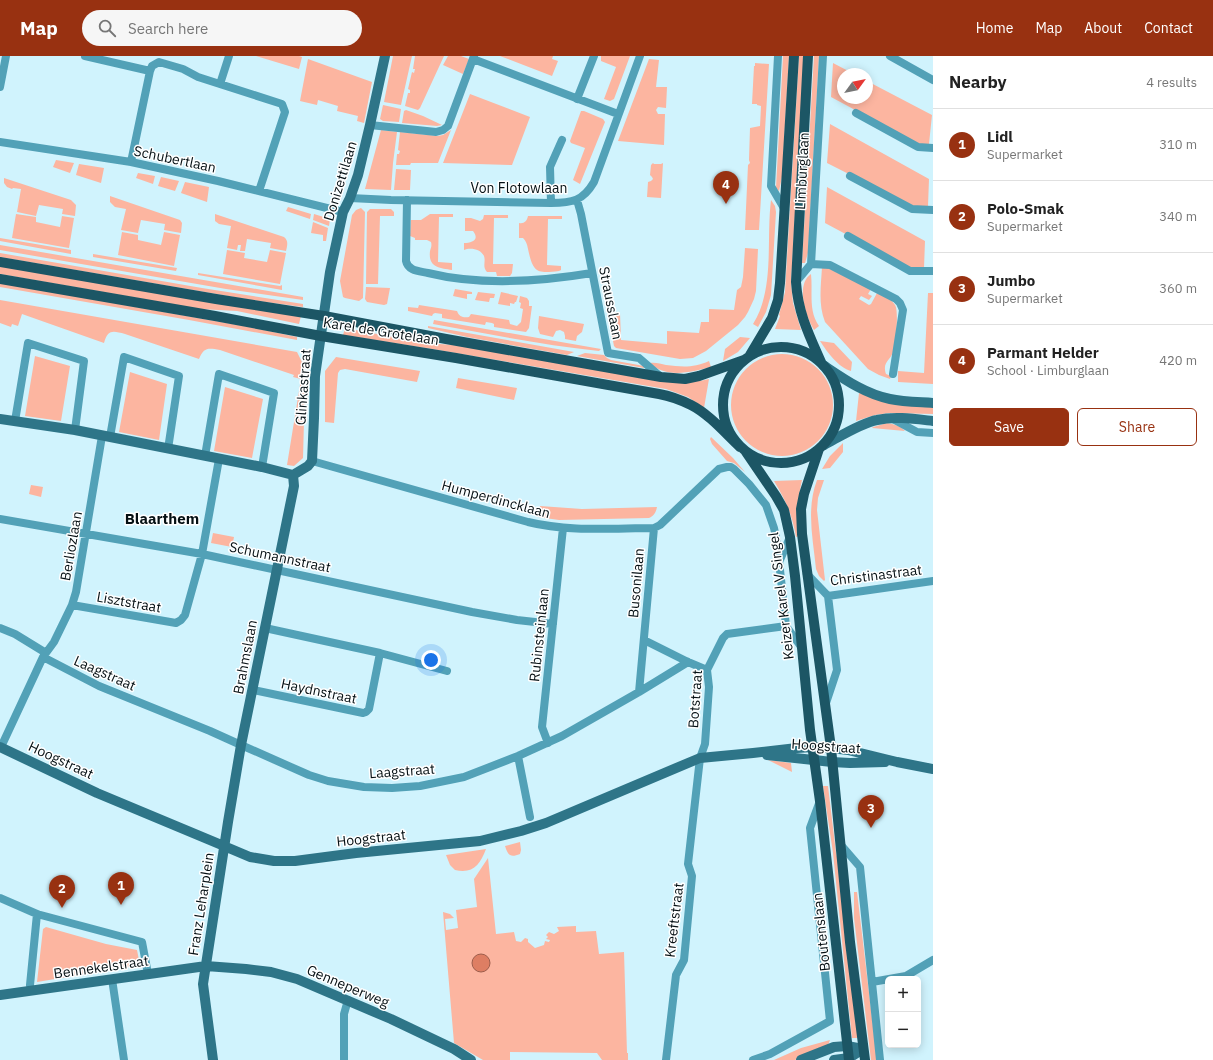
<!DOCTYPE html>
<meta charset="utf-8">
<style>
body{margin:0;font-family:"IBM Plex Sans",sans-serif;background:#f6f6f6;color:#222}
.controls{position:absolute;right:12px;bottom:12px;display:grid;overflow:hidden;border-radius:6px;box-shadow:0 2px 10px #0003}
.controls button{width:36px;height:36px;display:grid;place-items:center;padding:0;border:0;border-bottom:1px solid #e0e0e0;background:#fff;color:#222;font:20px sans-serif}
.compass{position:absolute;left:837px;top:12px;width:36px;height:36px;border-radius:50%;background:#fff;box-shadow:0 2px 10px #0003;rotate:57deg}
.you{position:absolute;left:431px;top:604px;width:14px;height:14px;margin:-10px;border:3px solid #fff;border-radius:50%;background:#1a73e8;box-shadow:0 0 0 6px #1a73e833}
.badge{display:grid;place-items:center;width:26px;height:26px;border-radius:50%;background:#983111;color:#fff;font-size:13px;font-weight:700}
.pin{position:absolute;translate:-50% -33px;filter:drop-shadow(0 1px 2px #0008)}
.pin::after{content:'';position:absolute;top:21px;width:14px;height:12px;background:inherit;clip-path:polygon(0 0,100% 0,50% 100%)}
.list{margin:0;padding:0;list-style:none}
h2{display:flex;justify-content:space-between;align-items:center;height:52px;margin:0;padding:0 16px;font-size:17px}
h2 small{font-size:13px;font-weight:400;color:#767676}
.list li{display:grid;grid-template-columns:26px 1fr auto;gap:12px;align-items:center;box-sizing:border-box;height:72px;padding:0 16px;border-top:1px solid #e0e0e0}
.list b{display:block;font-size:15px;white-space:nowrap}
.list p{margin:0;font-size:13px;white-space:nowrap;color:#767676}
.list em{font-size:13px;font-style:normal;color:#767676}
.actions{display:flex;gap:8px;padding:12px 16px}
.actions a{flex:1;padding:9px 0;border:1px solid #983111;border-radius:6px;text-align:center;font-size:14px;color:#983111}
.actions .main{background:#983111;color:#fff}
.icon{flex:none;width:22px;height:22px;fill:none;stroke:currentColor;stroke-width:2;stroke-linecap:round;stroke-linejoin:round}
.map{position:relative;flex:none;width:933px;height:1004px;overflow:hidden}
header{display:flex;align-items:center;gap:24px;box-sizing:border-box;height:56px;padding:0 20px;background:#983111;color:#fff}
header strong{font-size:19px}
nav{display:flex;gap:22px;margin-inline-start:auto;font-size:14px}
.search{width:280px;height:36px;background:#f6f6f6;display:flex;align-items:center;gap:10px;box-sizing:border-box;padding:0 14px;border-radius:22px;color:#767676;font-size:15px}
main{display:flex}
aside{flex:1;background:#fff}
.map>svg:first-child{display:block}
</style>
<header>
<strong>Map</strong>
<div class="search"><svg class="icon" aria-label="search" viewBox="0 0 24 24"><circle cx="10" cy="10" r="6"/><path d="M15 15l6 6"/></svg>Search here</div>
<nav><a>Home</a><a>Map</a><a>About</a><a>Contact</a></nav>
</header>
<main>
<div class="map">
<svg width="933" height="1004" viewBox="0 0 933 1004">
<rect width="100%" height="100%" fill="#d0f3fd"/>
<path fill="#fcb5a0" d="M256,0H299L302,1L299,13Z
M393,0H412L401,49L384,46Z
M415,0H444L420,52L418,54L405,50L408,37H410V34L408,33L412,16L414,17L415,13H413Z
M448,0H461L469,3L463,18L443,9Z
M500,0H553L552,3L558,5L552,20Z
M601,0H630L614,43L610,45L604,43L616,11L601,5Z
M783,0H789L782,121L779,135L776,132Z
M799,0H804L791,227L793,247L801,274L775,273L780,260L779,259L785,236Z
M814,0H819L808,197L805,207H802Z
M308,3L372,26L364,67L357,65L358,60L337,55L338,50L318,44L317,49L300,45Z
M649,3L659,4L656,31H667L666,52L658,51L656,54L658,58H665L664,89L618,85Z
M755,7L769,8L759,174H745L748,109L750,107L749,104L750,72L760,70L761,50L757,49V48H752L754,10H755Z
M833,7L854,18H843V42H867V25L932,59L929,88L920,89L831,41Z
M470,38L530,61L512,109L443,107Z
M383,49L401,53L399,66L383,65L380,63Z
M406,54L423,60L442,69L437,70L402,67L404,55Z
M581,55H584L603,63L605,66L580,128L573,124L585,92L571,87L570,85Z
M830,68L929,123L928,150L914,151L827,107Z
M381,74L397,76L393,107L391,134L365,133Z
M451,74L438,107H411L410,109H396L397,98H399L400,95L398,94L400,76L438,80L443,79Z
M56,104L74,107L70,117L53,111Z
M653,107L654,108H661L663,107L661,142L647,141L648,126L651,125L653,123L652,121L650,119L651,109Z
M79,108L104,112L101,127L76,119Z
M396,113L411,114L410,134H394Z
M138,117L155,120L153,128L136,122Z
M161,121L179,125L175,135L158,130Z
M4,122L71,144L76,149L75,160L62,158L63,153L39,149L36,160L17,156L21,133L13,132L12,133L7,131L4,127Z
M185,126L209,131L207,146L181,137Z
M827,131L925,185L924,212H909L825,167Z
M110,140L180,164L182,167L181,177L164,174L165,168L141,164L138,177L121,174L126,153L115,151L110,146Z
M771,144L775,150L776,156L771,239L766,256L758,271L753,268C775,233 766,184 771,144Z
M288,151L311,158L310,163L286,155Z
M361,152L365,156L363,242L359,245L345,242L343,241L340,225L352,159L356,154Z
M370,153H391L394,156V160H380L378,228H366L367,156Z
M16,158L36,161V166L60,171L62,160L74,162L69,192L12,182Z
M215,158L284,181C289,185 287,190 286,195L270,192L271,187L247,183L245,195H240L241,189H238L237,194L227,192L231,170L219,168L215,165Z
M314,158L330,163L329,170L313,164Z
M430,158H453V161H439L438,206L452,207V214C440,212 428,212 430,195C431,191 432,190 431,186L427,184H415V182L410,180L411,164H421Z
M484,159H508V162H494L493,208H513L512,217L510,220H497L496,216H487C482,211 486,206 484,200C481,193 470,191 464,194V187C472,187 480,184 473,175H465V162H471L480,165L483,163Z
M528,160H562V163H548L547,209L561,210V214L559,215C536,218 533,216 528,193C527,188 526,185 523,182H519V167C524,168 527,165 528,160Z
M313,166L328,172L326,185H323V179L311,177Z
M122,176L138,179V184L161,189L164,176L180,179L174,210L118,199Z
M0,182L71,194V198L0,185Z
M0,189L303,241V244L226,233L0,194Z
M745,192L758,193L756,235L754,243L748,256L745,261L738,269L706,295L693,302L680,303L616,292L614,290L608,260L620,257L621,284L667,288V275L699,277L701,266H709V253L734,254L737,234L741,231L743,221Z
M227,194L245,197L244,202L267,206L270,194L286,197L280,228L223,218Z
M0,197L202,232L303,248V251L258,245L0,201Z
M93,198L177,212L176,215L93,201Z
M0,210L301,260L299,268L237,255L200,253L0,218Z
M822,211H826L871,233L868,238L872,240L869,244L861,240L859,243L869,249L871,248L877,237C883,240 892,243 895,249C899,255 896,288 893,296C890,305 882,306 886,318L891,320L890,323L879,319L868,313L825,266C818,248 821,230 822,211Z
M198,217L280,230L282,229V234L198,219Z
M811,218C813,236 808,254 819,270L814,274C806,261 795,229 811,218Z
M0,227L249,271L297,281V284L189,264L0,231Z
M366,231L390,232L387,248L384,249L367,246L365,243Z
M455,233L472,236V238H467V243L453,240Z
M478,236L495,238L494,242H490L489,246L475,244Z
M501,236L518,240L516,246H515L514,248L510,247V250L498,248Z
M928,237H933V328L898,326V315L924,317Z
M520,240L527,242L529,245V250H532L529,272L526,276L494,271V268L492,267L486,266L485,269L442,262V258L435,257L433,258L432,260L408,255V251L418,252L419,249L457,255C459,261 464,262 469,261L471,258L509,264L510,268L517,270L521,266L523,253L520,252L521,247L519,246Z
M0,244L297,296L303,308L305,328L303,402L294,410L287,409L301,323L293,321L294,319L220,294C208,292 204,291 199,303L125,278C113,275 108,273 104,287L22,258L18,270L12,268L11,271L0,267Z
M539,260L584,268L582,276L577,280L576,285L565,283V280L564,276L560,274L556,275L553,281L540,278L538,272Z
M434,264L601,293L599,295C543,289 488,278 433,268Z
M428,270L574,296L567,299L467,281L428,272Z
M345,272L426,287L453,289L700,325L709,323L704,352L688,341L666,333L432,293L343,279Z
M740,281L750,282L738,296L723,305L725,293Z
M820,285L834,287L852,306L851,315C839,312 827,296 820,285Z
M585,297L604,299L607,302L611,304L644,310V312L577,300Z
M731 349a51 51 0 1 1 102 0a51 51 0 1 1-102 0Z
M35,300L70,310L61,365L25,360Z
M336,301L420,315L417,326L345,313L340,314L338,317L334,367L325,366V315Z
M709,305L711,311C691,316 667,323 650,307C655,306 661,308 666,309C682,311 694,312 709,305Z
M130,316L167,328L159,384L119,376Z
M458,322L517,332L514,344L456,332Z
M225,331L263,343L252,402L214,395Z
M859,337L933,351V358L889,357L875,359L856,365Z
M887,367C894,368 900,370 905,375L872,372L873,371Z
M711,381L733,402L745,416L734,407L727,405L712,388L710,383Z
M843,387V396L830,412L822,413L830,400Z
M802,424C797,446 798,458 799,480L796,481C792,458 786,445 774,425Z
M817,424H824L818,442L817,454L825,524L824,525L819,520L816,513C813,483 806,453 817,424Z
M31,429L43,431L41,441L29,438Z
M540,450L582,453L657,451C656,456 654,460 649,462L559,464L538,461Z
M213,477L234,481L232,491L211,487Z
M768,704L791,707L792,716Z
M823,730H828L836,797L841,816L858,975L857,982H852L833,797Z
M520,786L521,794L520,798C510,802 508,799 505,790Z
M486,793C480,809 473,818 455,814L450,809L446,799Z
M488,802L496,878L514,876L516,885L521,886L525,882L528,883V886L535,892L544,889L545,885L549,886L550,884L546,883L548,881L546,879L549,876L554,878L559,875L557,871L576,870V876L596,875L599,898L624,896L627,997H626H628V1004H602L597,997L510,996V1004H483L454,987L443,856L450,858L454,862L445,863L446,874L458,872L456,854L477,851L474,823Z
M854,836H857L877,1004H871L854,862Z
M46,871L106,888L137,894L140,909L37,926L43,873Z
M830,984L828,989L795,1004H774L801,992Z"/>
<path fill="#de7e63" stroke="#9d5d4b" d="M472 907a9 9 0 1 1 18 0a9 9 0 1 1-18 0Z"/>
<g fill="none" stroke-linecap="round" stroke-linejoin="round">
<path stroke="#52a1b7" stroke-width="8" d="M85,0L150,15
M778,0L771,130L785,154
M890,0L933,24
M473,3L618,58
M220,28L229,0
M0,31L6,0
M577,43L594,0
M856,57L918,91L933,92
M370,69L436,76L443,74L448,70L474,0
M0,86L131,106L218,125L343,156
M131,106L150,15L152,10L159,6L183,13L198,21L282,48L285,56L259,135
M850,120L912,153L933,154
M350,142L391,144L551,147C572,147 583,145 594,126L640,0
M407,144L406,205C408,215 419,215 428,217C481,230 538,226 592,217
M577,144L581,158L608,297L639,302L661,321
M551,147L550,111L562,84
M848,180L910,215H933
M811,208L830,209L896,243L900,247L903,254L893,318
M796,226L811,208L823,0
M891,362L917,376L933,377
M15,365L28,287L84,305L75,374
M110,381L124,301L179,320L168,393
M205,400L219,318L274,337L262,411
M312,405L528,466C568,476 613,472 654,472L660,469L719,413L727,411H731L734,413L749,428L766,449L774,472L777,486L786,570L802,592
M0,463L202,498L472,556L517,564L553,568
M780,504L790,481
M807,518L828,540
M828,540L933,525
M72,549L176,567L181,564L185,559L202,498L219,403
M0,572L15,578L46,597
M265,572L380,597L447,615
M644,584L688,606L707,614
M43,601L99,630L210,675L241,689L309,719L328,725L364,731L392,732L420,730L464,721L518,700L562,680L639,636L688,606
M253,634L363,657L366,656L369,653L380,597
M639,636L654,472
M826,647L837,614L828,540
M548,687L542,671L563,472
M1,691L43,601L54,586L72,549L76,536L102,380
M518,700L530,761
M841,789L860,811L880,1004
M0,842L37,858L142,886L148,918
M112,923L124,1004
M872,926L906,920L933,904
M31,935L30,929L37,858
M344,1004V958L348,944
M666,1004L676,919L684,904L692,820L688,808L700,702L705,688L709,631L707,614L723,582L727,578L786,570
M753,1004L770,998L830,965L810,772L820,745"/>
<path stroke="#2e7588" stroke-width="10" d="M823,309C844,323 865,338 890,343C904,346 919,346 933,347
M0,363L75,374L262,411L293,419
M824,389C839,381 861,367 877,364C895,360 915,363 933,365
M293,419L308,410L312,405L314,362L315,320L330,216L343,156L350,142L358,119L370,69L385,0
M0,691L97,737L224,790L250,801L274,805H295L356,797L480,785L521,775L546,767L700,702L753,697L797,692L813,691L831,692L848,694L897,706L933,713
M767,699L832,706L850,707L885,706
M0,939L206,910L246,913L271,916L297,923L391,963L454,993L471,1004
M213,1004L203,928L228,766L241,689L294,430L293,419
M801,1004L834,991L847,990L863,993
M834,1004L849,1002L863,993"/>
<path stroke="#1c5665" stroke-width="10" d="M808,0L796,226C798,257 809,279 821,306
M0,206L216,243L324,260L446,283L661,321L685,323L699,320L744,304
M0,223L215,260L321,280L456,302L659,338C670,340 681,344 691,349C709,358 726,378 740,391
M723 349a58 58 0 1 1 116 0a58 58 0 1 1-116 0Z
M750,299L772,262L778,244L780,227L794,0
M819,393L804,438L801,453L802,478L831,692L850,886L865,1004
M746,396L776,440L784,454L790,481L795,520L810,674L820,745L849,1004"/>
</g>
<g text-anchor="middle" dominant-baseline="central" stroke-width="3" stroke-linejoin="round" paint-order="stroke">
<g font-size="14" fill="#051014" stroke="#fff">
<text transform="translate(175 103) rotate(12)">Schubertlaan</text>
<text transform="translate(802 115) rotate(-87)">Limburglaan</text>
<text transform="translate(340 125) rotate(-73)">Donizettilaan</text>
<text x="519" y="132">Von Flotowlaan</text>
<text transform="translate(611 247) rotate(79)">Strausslaan</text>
<text transform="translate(381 275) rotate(9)">Karel de Grotelaan</text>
<text transform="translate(303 331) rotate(-86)">Glinkastraat</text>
<text transform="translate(496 443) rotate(15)">Humperdincklaan</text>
<text transform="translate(71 490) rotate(-80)">Berliozlaan</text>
<text transform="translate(280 501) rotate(12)">Schumannstraat</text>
<text transform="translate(876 519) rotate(-7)">Christinastraat</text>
<text transform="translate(636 527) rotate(-85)">Busonilaan</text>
<text transform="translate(781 540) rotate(-97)">Keizer Karel V Singel</text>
<text transform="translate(129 546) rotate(10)">Lisztstraat</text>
<text transform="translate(539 579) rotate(-84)">Rubinsteinlaan</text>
<text transform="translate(245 601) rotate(-79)">Brahmslaan</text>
<text transform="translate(105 617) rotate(24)">Laagstraat</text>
<text transform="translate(319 635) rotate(12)">Haydnstraat</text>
<text transform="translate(695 643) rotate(-86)">Botstraat</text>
<text transform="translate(826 690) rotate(4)">Hoogstraat</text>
<text transform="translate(61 704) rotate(25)">Hoogstraat</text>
<text transform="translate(402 715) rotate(-4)">Laagstraat</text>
<text transform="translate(371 782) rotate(-6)">Hoogstraat</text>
<text transform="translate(201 848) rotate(-81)">Franz Leharplein</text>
<text transform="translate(674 864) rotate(-83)">Kreeftstraat</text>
<text transform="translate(821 876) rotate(-96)">Boutenslaan</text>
<text transform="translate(101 911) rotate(-8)">Bennekelstraat</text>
<text transform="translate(348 930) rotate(23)">Genneperweg</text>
</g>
<g font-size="15" font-weight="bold" fill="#051014" stroke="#fff">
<text x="162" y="462">Blaarthem</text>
</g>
</g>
</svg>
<div class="controls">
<button>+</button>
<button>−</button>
</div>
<svg class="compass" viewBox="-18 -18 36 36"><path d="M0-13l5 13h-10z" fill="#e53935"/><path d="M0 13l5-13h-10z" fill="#767676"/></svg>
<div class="you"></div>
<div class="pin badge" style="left:121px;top:849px">1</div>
<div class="pin badge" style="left:62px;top:852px">2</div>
<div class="pin badge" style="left:871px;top:772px">3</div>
<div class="pin badge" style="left:726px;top:148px">4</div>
</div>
<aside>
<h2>Nearby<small>4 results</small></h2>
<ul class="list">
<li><span class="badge">1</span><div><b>Lidl</b><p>Supermarket</p></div><em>310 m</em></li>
<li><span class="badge">2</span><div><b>Polo-Smak</b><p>Supermarket</p></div><em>340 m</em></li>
<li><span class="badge">3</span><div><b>Jumbo</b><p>Supermarket</p></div><em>360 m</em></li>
<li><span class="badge">4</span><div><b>Parmant Helder</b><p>School · Limburglaan</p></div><em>420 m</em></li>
</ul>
<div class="actions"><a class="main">Save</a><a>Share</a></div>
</aside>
</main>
